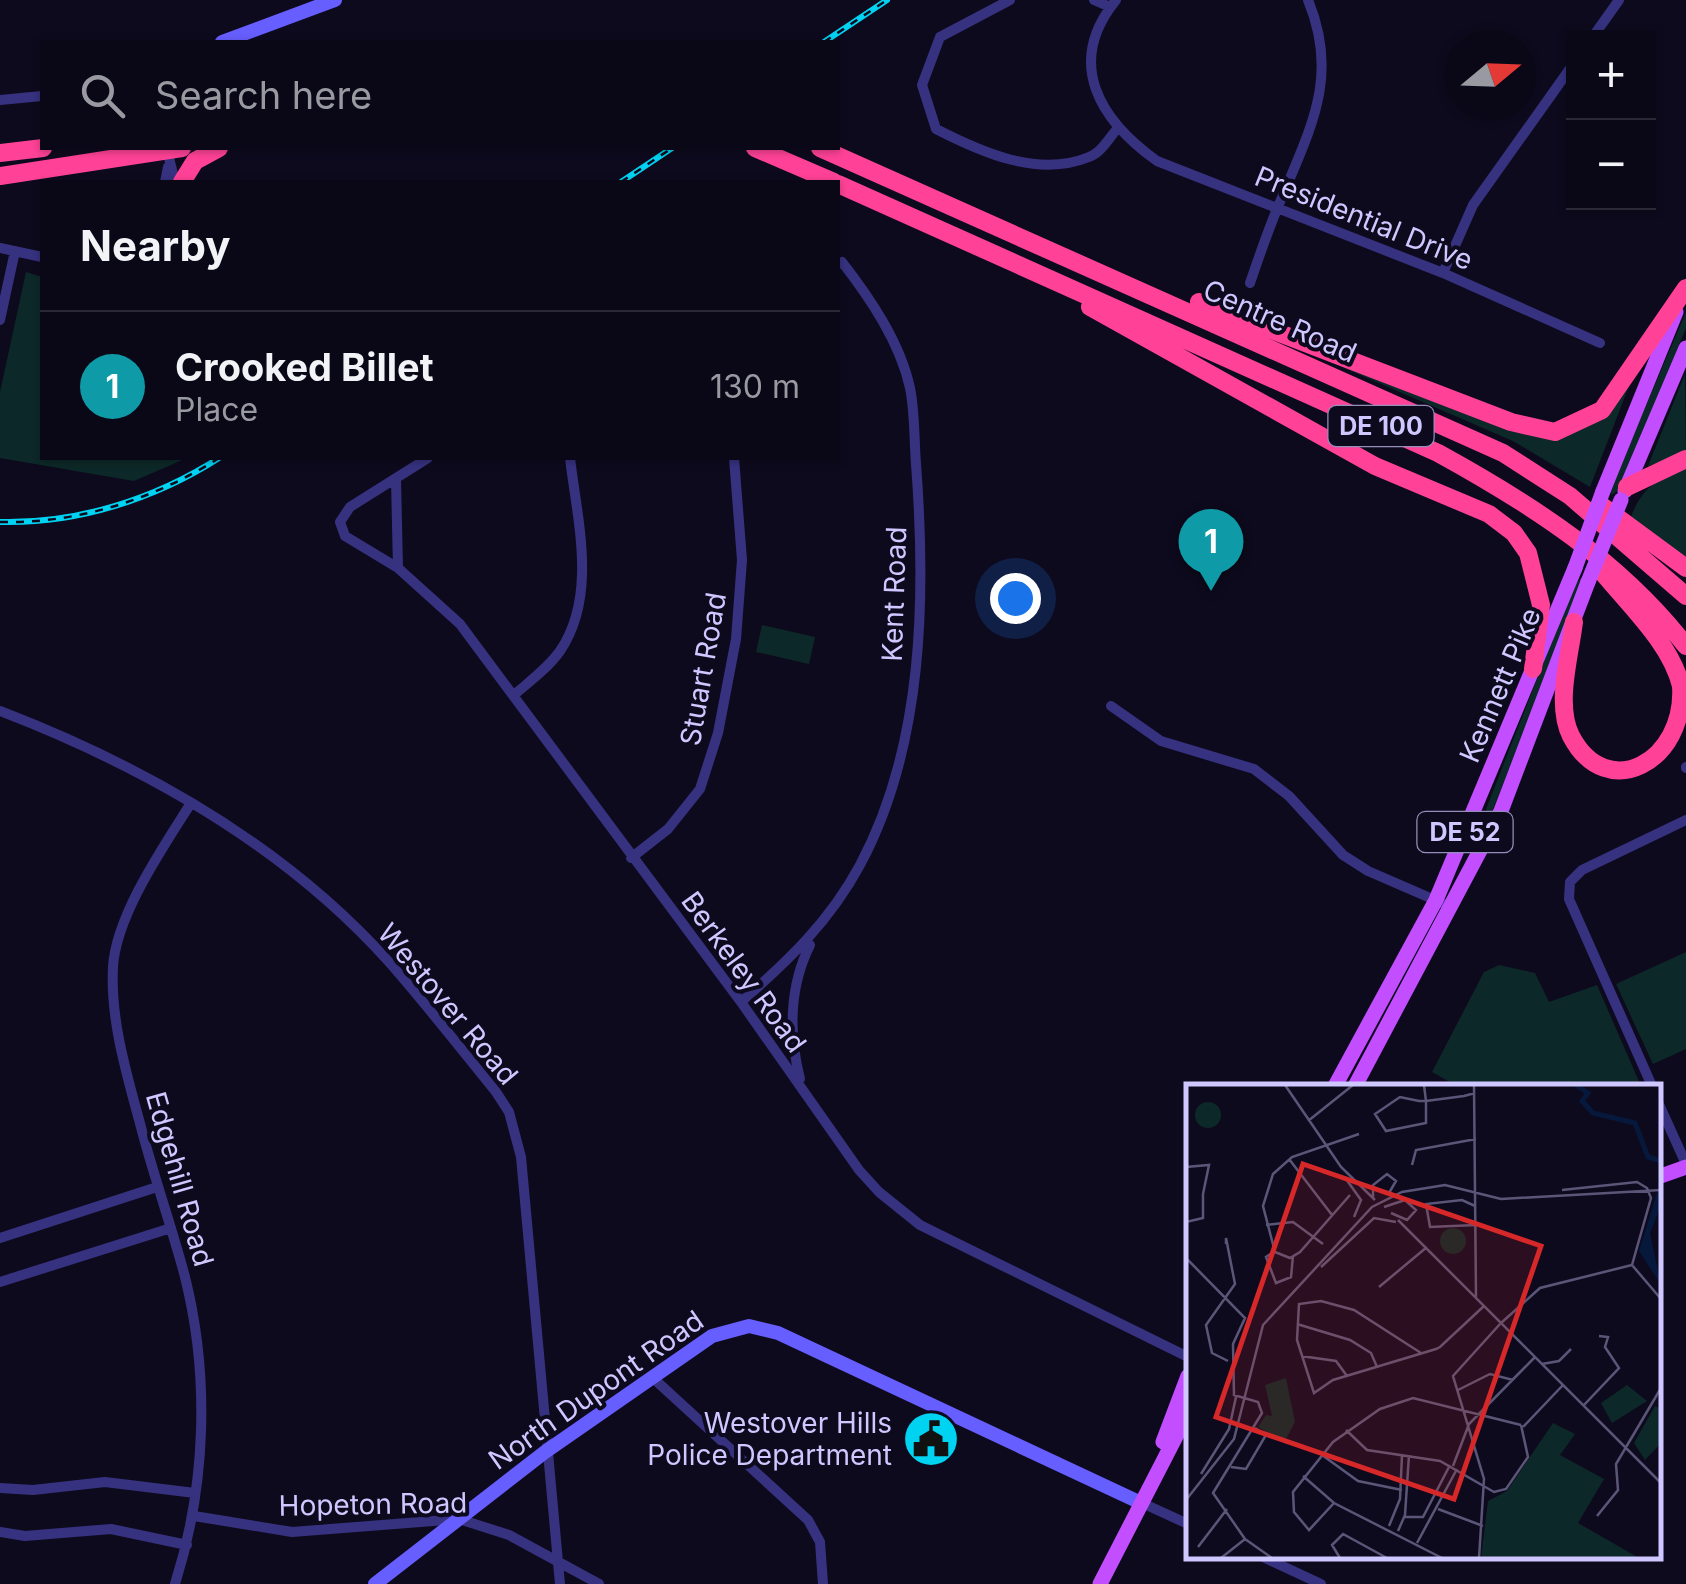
<!DOCTYPE html>
<meta charset="utf-8">
<style>
body{margin:0;font-family:Inter,sans-serif;background:#13111f;color:#f1f3f6}
.controls{position:absolute;right:30px;top:30px;display:grid;overflow:hidden;border-radius:0px;box-shadow:0 2px 8px #0004}
.controls button{width:90px;height:90px;display:grid;place-items:center;padding:0;border:0;border-bottom:2px solid #2a2935;background:#0a0816;color:#f1f3f6;font:50px sans-serif}
.compass{position:absolute;left:1446px;top:30px;width:90px;height:90px;border-radius:50%;background:#0a0816;box-shadow:0 2px 8px #0004;rotate:71deg}
.you{position:absolute;left:1015px;top:598px;width:35px;height:35px;margin:-25px;border:8px solid #fff;border-radius:50%;background:#1a73e8;box-shadow:0 0 0 15px #1a73e833}
.badge{display:grid;place-items:center;width:65px;height:65px;border-radius:50%;background:#b45309;color:#fff;font-size:32px;font-weight:700}
.pin{position:absolute;translate:-50% -82px;filter:drop-shadow(0 2px 5px #0008)}
.pin::after{content:'';position:absolute;top:52px;width:35px;height:30px;background:inherit;clip-path:polygon(0 0,100% 0,50% 100%)}
.list{margin:0;padding:0;list-style:none}
h2{display:flex;justify-content:space-between;align-items:center;height:130px;margin:0;padding:0 40px;font-size:42px}
h2 small{font-size:32px;font-weight:400;color:#999aa1}
.list li{display:grid;grid-template-columns:65px 1fr auto;gap:30px;align-items:center;box-sizing:border-box;height:150px;padding:0 40px;border-top:2px solid #2a2935}
.list b{display:block;font-size:38px;white-space:nowrap}
.list p{margin:0;font-size:32px;white-space:nowrap;color:#999aa1}
.list em{font-size:32px;font-style:normal;color:#999aa1}
.icon{flex:none;width:55px;height:55px;fill:none;stroke:currentColor;stroke-width:2;stroke-linecap:round;stroke-linejoin:round}
.map{position:relative;flex:none;width:1686px;height:1584px;overflow:hidden}
.search{position:absolute;background:#0a0816;box-shadow:0 2px 8px #0004;left:40px;top:40px;width:800px;height:110px;display:flex;align-items:center;gap:25px;box-sizing:border-box;padding:0 35px;border-radius:0px;color:#999aa1;font-size:38px}
.panel{position:absolute;background:#0a0816;box-shadow:0 2px 8px #0004;left:40px;top:180px;width:800px;height:280px;border-radius:0px}
.map>svg:first-child{display:block}
</style>
<div class="map">
<svg width="1686" height="1584" viewBox="0 0 1686 1584">
<rect width="100%" height="100%" fill="#0e0a1e"/>
<path fill="#0d2828" d="M26,272L42,277V458H187L134,481L0,458V392Z
M1686,312V328L1619,489L1612,495L1610,490Z
M1312,354L1557,436L1629,381V386L1590,487L1513,441Z
M1685,374L1686,454L1648,466Z
M1686,465V561L1631,517C1642,487 1658,479 1686,465Z
M1584,575L1492,812L1488,814L1486,809L1574,585Z
M762,625L815,637L809,664L756,652Z
M1686,952V1049L1653,1064L1616,984Z
M1499,965L1535,973L1549,1002L1597,985L1641,1086H1457L1432,1072L1484,972Z"/>
<g fill="none" stroke-linecap="round" stroke-linejoin="round">
<path stroke="#373280" stroke-width="10" d="M1010,0L940,37L922,85L936,129C981,152 1038,178 1089,157C1101,153 1109,138 1117,129
M1094,0L1110,7
M1116,0C1064,64 1101,121 1157,161L1443,273L1600,343
M1592,38L1619,0
M0,100L42,96
M167,150L175,182
M165,182L168,167
M0,248L42,257
M1443,273L1473,205L1574,63
M1250,283C1260,254 1270,224 1283,195C1312,125 1339,75 1308,0
M0,320L15,251
M428,458L350,507L340,522L345,536L398,568L460,624L741,1002L859,1170L879,1192L920,1225L1188,1357
M396,480L398,568
M514,695C530,681 548,668 560,651C598,595 577,519 570,458
M1111,706L1161,741L1254,769L1289,796L1343,855L1368,871L1451,907
M0,711C143,766 285,846 389,962C426,1004 461,1049 496,1092L509,1112L521,1157L560,1584
M1686,767V768
M631,858L668,829L700,789L718,733L736,639L742,560L734,458
M741,1002C789,960 830,921 860,865C924,746 926,595 916,464C914,439 915,412 910,388C900,342 870,298 842,262L838,264
M800,1079C789,1035 789,987 810,945
M1652,1086L1569,899L1570,882L1582,870L1686,820
M1658,1102L1686,1164
M0,1238L157,1187
M0,1282L171,1228
M653,1378L808,1520L820,1542L823,1584
M0,1488L33,1490L105,1482L195,1493
M1140,1502L1188,1524
M194,1516L292,1532L459,1519L509,1535L599,1584
M0,1532L25,1536L111,1529L187,1545
M1261,1556L1321,1584
M175,1584C206,1486 210,1377 185,1277C172,1228 155,1180 142,1131C128,1078 110,1022 113,967C116,915 164,846 191,803"/>
<path stroke="#675eff" stroke-width="14" d="M222,42L335,0
M375,1584L545,1452L712,1336L749,1326L778,1333L1139,1502"/>
<path stroke="#c24eff" stroke-width="15" d="M1603,491L1676,312
M1625,491L1686,348
M1335,1086L1436,900L1575,568
M1355,1086L1501,811L1588,582
M1658,1177L1686,1167
M1163,1442L1188,1376
M1100,1584L1188,1413"/>
<path stroke="#ff4297" stroke-width="18" d="M755,148L834,182
M820,148L1503,453L1570,496L1686,596
M0,153L43,148
M0,176L182,148
M182,182L195,161L219,148
M838,184L1438,453C1531,504 1620,561 1686,646
M1199,302L1511,422L1555,432L1602,410L1686,288
M1090,307L1375,466L1489,514L1514,533L1528,553L1541,605L1533,669
M1627,487L1686,459
M1602,506L1686,568
M1574,622C1570,655 1555,705 1571,736C1607,805 1686,761 1681,686C1671,644 1630,606 1603,573"/>
<g stroke="#00d3f2" stroke-width="6">
<path id="rail" d="M824,42L887,0
M621,182L672,148
M0,522C77,524 155,499 219,458"/>
</g>
<use href="#rail" stroke="#0e0a1e" stroke-width="2.5" stroke-dasharray="8" stroke-linecap="butt"/>
<path stroke="#c24eff" stroke-width="15" d="M1575,568L1603,491
M1588,582L1621,500"/>
</g>
<defs>
<g id="civic-disc" transform="scale(2.875)"><circle r="9.5" fill="#00d3f2" stroke="#0e0a1e"/><path d="M-.6-6.5H3V-4.5H.6V-3L4-1V1h2V6H-6V1h2V-1L-.6-3ZM-1.2 2.5V6h2.4V2.5Z" fill="#111"/></g>
</defs>
<g fill-rule="evenodd">
<use href="#civic-disc" x="931" y="1439"/>
</g>
<g text-anchor="middle" dominant-baseline="central" stroke-width="8" stroke-linejoin="round" paint-order="stroke">
<g fill="#0e0a1e" stroke="#958ebc" stroke-width="2.5">
<rect x="1328.5" y="406" width="105" height="40" rx="8"/>
<rect x="1417.5" y="812" width="95" height="40" rx="8"/>
</g>
<g font-size="25" font-weight="bold" fill="#cfc7ff">
<text x="1381" y="426">DE 100</text>
<text x="1465" y="832">DE 52</text>
</g>
<g font-size="28" fill="#cfc7ff" stroke="#0e0a1e">
<text transform="translate(1364 218) rotate(22)">Presidential Drive</text>
<text transform="translate(1280 321) rotate(24)">Centre Road</text>
<text transform="translate(894 594) rotate(-88)">Kent Road</text>
<text transform="translate(703 669) rotate(-80)">Stuart Road</text>
<text transform="translate(1500 685) rotate(-67)">Kennett Pike</text>
<text transform="translate(744 972) rotate(54)">Berkeley Road</text>
<text transform="translate(448 1004) rotate(50)">Westover Road</text>
<text transform="translate(180 1179) rotate(74)">Edgehill Road</text>
<text transform="translate(596 1390) rotate(-35)">North Dupont Road</text>
<text transform="translate(373 1504) rotate(-1)">Hopeton Road</text>
</g>
<g font-size="28" fill="#cfc7ff" stroke="#0e0a1e" text-anchor="end">
<text x="892" y="1423">Westover Hills<tspan x="892" dy="32">Police Department</tspan></text>
</g>
</g>
<g transform="translate(1186 1084)">
<rect width="475" height="475" fill="#0e0a1e"/>
<path d="M9 31a13 13 0 1 1 26 0a13 13 0 1 1-26 0ZM254 157a13 13 0 1 1 26 0a13 13 0 1 1-26 0ZM100,294L109,338L98,359L72,343L80,331L86,332L79,301ZM441,301L461,317L426,339L415,319ZM469,322L475,325V359L459,376L448,359ZM367,339L389,350L374,371L418,395L392,439L453,474H295L302,417L321,407Z" fill="#0d2828"/>
<path d="M475,96V121L464,149L475,201L453,167Z" fill="#06183b"/>
<path fill="none" stroke="#06183b" stroke-width="5" d="M390,1L402,9L396,17L407,29L449,39L462,73L475,77"/>
<path fill="none" stroke="#5b5678" stroke-width="2.5" d="M99,1L155,83L189,116M238,1L240,17V39L200,47L189,30L214,13L233,17H240L278,12L289,9M288,1L290,213M122,37L167,1M103,75L146,131M226,81L230,66L290,55M0,83L23,81L17,110M160,95L175,116L168,133M376,106L451,98L461,104L465,114L446,181M164,111L114,168L104,174L89,168L77,122L87,90L106,73L173,50M187,114V101L201,90L210,97L203,109M289,122L276,116L240,120L244,143L290,141M198,123L219,116L230,126L221,136L205,129M212,136L475,399M0,138L17,134V110M80,141L107,138L137,160M40,160V154L49,200L20,241L26,269L42,277M89,167L80,173L90,199L105,193L107,172M0,174L59,234L47,260L48,311L72,318L76,329L27,409L59,455M446,181L475,215M135,183L188,134L210,138M193,203L241,163M315,239L354,204L446,181M111,240L164,256L185,269L191,283M235,269L168,226L135,217L113,220L111,256L128,309L147,296L250,265L254,263L298,222M115,272L150,277L161,292M356,280L373,277L385,265M272,306L304,290L327,296M398,321L433,284L419,263L422,253L413,252M337,343L377,301M160,346L181,366L254,377L308,408L320,405L342,373L335,341M136,371L172,397L216,406M267,382L283,340L349,273M45,383L60,385L80,351L69,344M15,390L43,345L50,313M117,392L148,419L256,474M0,416L48,355L77,241L186,123L216,108L259,101L315,115L475,106M148,419L123,446L108,428L107,408L147,358L194,325L227,314L335,341M252,425L297,442M411,432L432,406L430,380L475,304M219,433H237L264,381M203,442L214,415L216,371M212,447L219,431L223,371M231,459L271,385M12,463L41,425M35,474L59,455L86,474M154,474L146,461L157,450L201,474M293,474L298,395L267,292L314,240"/>
<path fill="#d62828" fill-opacity="0.15" stroke="#d62828" stroke-width="5" d="M117,80L355,162L268,415L30,333Z"/>
<rect width="475" height="475" fill="none" stroke="#cfc7ff" stroke-width="5"/>
</g>
</svg>
<div class="controls">
<button>+</button>
<button>−</button>
</div>
<svg class="compass" viewBox="-18 -18 36 36"><path d="M0-13l5 13h-10z" fill="#e53935"/><path d="M0 13l5-13h-10z" fill="#999aa1"/></svg>
<div class="you"></div>
<div class="pin badge" style="left:1211px;top:591px;background:#0f9aa8">1</div>
<div class="search"><svg class="icon" aria-label="search" viewBox="0 0 24 24"><circle cx="10" cy="10" r="6"/><path d="M15 15l6 6"/></svg>Search here</div>
<section class="panel">
<h2>Nearby<small></small></h2>
<ul class="list">
<li><span class="badge" style="background:#0f9aa8">1</span><div><b>Crooked Billet</b><p>Place</p></div><em>130 m</em></li>
</ul>
</section>
</div>
